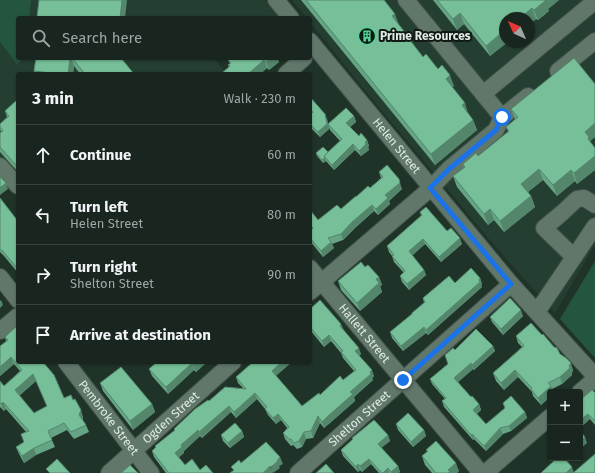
<!DOCTYPE html>
<meta charset="utf-8">
<style>
body{margin:0;font-family:"Fira Sans",sans-serif;background:#25322c;color:#f1f3f6}
.controls{position:absolute;right:12px;bottom:12px;display:grid;overflow:hidden;border-radius:4px;box-shadow:0 1px 3px #0004}
.controls button{width:36px;height:36px;display:grid;place-items:center;padding:0;border:0;border-bottom:1px solid #36433d;background:#18261f;color:#f1f3f6;font:20px sans-serif}
.compass{position:absolute;left:499px;top:12px;width:36px;height:36px;border-radius:50%;background:#18261f;box-shadow:0 1px 3px #0004;rotate:315deg}
.stop{position:absolute;width:12px;height:12px;margin:-9px;border:3px solid #1a73e8;border-radius:50%;background:#fff}
.stop.end{background:#1a73e8;border-color:#fff;box-shadow:0 1px 4px #0008}
.list{margin:0;padding:0;list-style:none}
h2{display:flex;justify-content:space-between;align-items:center;height:52px;margin:0;padding:0 16px;font-size:17px}
h2 small{font-size:13px;font-weight:400;color:#9fa5a4}
.list li{display:grid;grid-template-columns:26px 1fr auto;gap:12px;align-items:center;box-sizing:border-box;height:60px;padding:0 16px;border-top:1px solid #36433d}
.list b{display:block;font-size:15px;white-space:nowrap}
.list p{margin:0;font-size:13px;white-space:nowrap;color:#9fa5a4}
.list em{font-size:13px;font-style:normal;color:#9fa5a4}
.icon{flex:none;width:22px;height:22px;fill:none;stroke:currentColor;stroke-width:2;stroke-linecap:round;stroke-linejoin:round}
.map{position:relative;flex:none;width:595px;height:473px;overflow:hidden}
.search{position:absolute;background:#18261f;box-shadow:0 1px 3px #0004;left:16px;top:16px;width:296px;height:44px;display:flex;align-items:center;gap:10px;box-sizing:border-box;padding:0 14px;border-radius:4px;color:#9fa5a4;font-size:15px}
.panel{position:absolute;background:#18261f;box-shadow:0 1px 3px #0004;left:16px;top:72px;width:296px;height:292px;border-radius:4px}
.map>svg:first-child{display:block}
</style>
<div class="map">
<svg width="595" height="473" viewBox="0 0 595 473">
<rect width="100%" height="100%" fill="#203329"/>
<path fill="#243e31" fill-rule="evenodd" d="M0,0H266L280,18H18V58H214L227,74H18V196L2,178L0,180Z
M292,0H595V245L555,313L499,251L362,87L310,22V18H307ZM505,18H529V42H505Z"/>
<path fill="#24553e" d="M0,0H31L29,18H18V58H24L17,64L0,42Z
M595,261V358L560,319Z"/>
<g fill="none" stroke-linecap="round" stroke-linejoin="round">
<g stroke="#405149" stroke-width="18">
<g id="minor">
<path d="M276,0L291,18"/>
<path d="M406,0L502,117"/>
<path id="s1" d="M310,41L511,284L595,376"/>
<path d="M558,71L595,41"/>
<path d="M286,74L304,58"/>
<path d="M483,94L595,1"/>
<path d="M0,166L18,186"/>
<path d="M574,257L544,228L562,213L577,199L584,198L595,205"/>
<path id="s2" d="M310,268L481,473"/>
<path d="M0,277L18,300"/>
<path d="M310,292L431,188L449,169L496,130L502,117L528,96"/>
<path d="M537,312L595,226"/>
<path d="M0,331L18,316"/>
<path id="s3" d="M66,362L151,473"/>
<path d="M580,392L595,379"/>
<path id="s4" d="M109,473L233,362"/>
<path id="s5" d="M298,473L511,284"/>
<path d="M485,473L550,417"/>
</g>
</g>
<use href="#minor" stroke="#61776a" stroke-width="16"/>
</g>
<path fill="#65a484" fill-rule="evenodd" d="M301,0H384L399,25L407,35L408,39L423,57L438,69L454,86L452,87L468,113L473,120L477,130L435,165Z
M433,0H559L548,9L549,11L538,20L536,19L490,56L464,24L457,30Z
M36,58H121L134,74H80L74,66L73,74H35L34,71Z
M230,58L279,62L269,70L267,68L260,74H221L229,67L228,65L230,64L228,60Z
M595,84V137L590,141L592,144L595,148V170L577,184L575,181L557,196L543,180L528,192L531,196L535,207L504,232L494,220L488,225L457,187L453,176L464,168L463,164L478,156L508,132L506,127L515,119L511,109Z
M310,97L327,119L328,124L354,116L356,122L350,127L359,136L367,140L369,146L368,147L369,150L361,156L355,150L334,170L326,161L323,163L317,156L316,153L328,152L340,141L330,130L328,125L329,129L320,137L310,127V115L312,113L310,111Z
M18,99V172L0,152V133L1,132L0,129V124L7,117L5,111Z
M379,172L402,189L389,201L390,204L378,215L374,211L355,228L343,240L332,244L334,248L323,257L310,241V231L311,229L310,228V210L318,220L341,209L356,197L370,188L381,178Z
M0,198L17,220L18,219V273L4,256L0,252Z
M420,212L447,231L462,244L441,262L425,244L412,255L424,270L426,275L409,290L402,282L400,276L404,273L394,262L392,256L389,252L387,246L421,216Z
M365,267L379,277L382,285L380,286L382,292L360,311L341,290L338,281Z
M480,278L482,284L481,285L482,287L428,335L426,333L403,351L392,338L390,332L412,314V313L424,303L423,298L455,283Z
M310,309L344,330L361,354L359,356L374,376L372,378L373,380L354,397L355,401L330,423L324,428L320,423L313,438L306,439L302,447L297,449L293,445L291,446L285,439L283,433L287,428L281,420L276,424L268,415L265,409L257,399L236,418L231,412L202,438L200,436L184,451V453L179,457L185,465L200,470L213,473H166L154,457L152,451L156,448L155,446L175,431L174,429L209,401L243,388L238,383L236,377L276,376L302,406L343,380L354,371L343,358L341,353L331,341L324,347L310,330Z
M523,316L503,335L492,322L490,317Z
M516,336L560,354L573,370L572,373V375L562,384L552,389L553,392H550V397L541,405L533,396L532,392L518,377L504,390L496,381L493,373L522,347L518,343Z
M5,337L64,398L83,417V420L86,425L89,432L74,439L67,430L51,438L55,447L36,455L24,463L19,454L16,447L24,443L26,432L6,409L4,411L0,407V381L4,386L20,371L14,364L0,376L6,341ZM36,381L47,407L34,413L19,396Z
M493,346L495,351L474,370L473,369L458,382L471,397L479,404L481,410L477,414L486,424L525,412L527,418L511,431L503,434L486,451L474,439L473,440L444,407L442,401L445,399L432,384L430,379L448,364L455,350Z
M207,362L196,372L194,370L168,394L152,376L149,369Z
M100,383L152,404L155,412L133,430L103,391Z
M595,393V425L590,419L582,426L580,425V400Z
M396,424L424,430L426,436L413,447L398,430Z
M242,431L244,437L230,448L223,441L221,435Z
M388,435L390,441L381,448L398,466L400,472L398,473H379L371,464L362,472L360,470L358,472L343,456L341,450L353,440L352,438Z
M426,450L459,471L457,473H432L425,465L422,456L427,452Z"/>
<path fill="#53866b" d="M122,0H127L125,18H120Z
M544,0H559L548,9L549,11L538,20L534,10Z
M532,8L536,19L529,25V18H520Z
M460,13L464,24L457,30L453,19Z
M395,14L399,25L392,16Z
M505,30V42H508L490,56L486,46Z
M70,58H71L74,66L73,74H68Z
M271,58H278L279,62L269,70L266,62Z
M264,60L267,68L260,74H248Z
M450,75L454,86L449,89L446,79Z
M465,103L468,113L462,105Z
M325,114L327,119L329,129L320,137L318,132Z
M354,116L356,122L348,129L346,123Z
M473,120L477,130L435,165L431,154Z
M595,123V137L590,141L593,148L591,150L585,132Z
M367,140L369,146L368,147L369,150L361,156L359,151L365,142Z
M353,144L355,150L334,170L332,165Z
M595,156V170L577,184L574,173Z
M325,158L326,161L323,163L322,160Z
M539,169L543,180L525,194L521,184Z
M571,170L575,181L557,196L553,185Z
M6,183L8,189L0,195V188Z
M400,183L402,189L389,201L390,204L378,215L376,209L385,195Z
M531,196L535,207L504,232L500,221Z
M372,205L374,211L355,228L343,240L341,234L352,222Z
M490,209L494,220L488,225L484,214Z
M460,238L462,244L441,262L439,257Z
M423,239L425,244L411,257L409,251Z
M331,242L334,248L323,257L321,251Z
M424,270L426,275L409,290L407,284Z
M379,277L382,285L380,286L382,292L360,311L357,303L376,279Z
M480,278L482,284L481,285L482,287L428,335L426,330Z
M1,300L3,305L0,308V301Z
M521,310L523,316L503,335L501,329Z
M341,324L344,330L340,326Z
M424,327L426,333L403,351L401,346Z
M329,335L331,341L324,347L322,341Z
M493,346L495,351L474,370L472,365Z
M359,348L361,354L357,357L355,351Z
M11,357L14,364L0,376V367Z
M196,362H207L196,372L193,365Z
M282,362H292L275,377L272,371Z
M192,363L194,370L168,394L166,387Z
M471,363L473,369L456,384L454,378Z
M571,363L573,370L572,373V375L562,384L560,377Z
M372,370L374,376L372,378L373,380L354,397L355,401L330,423L324,428L322,422L350,392Z
M515,370L518,377L504,390L501,383Z
M33,374L36,381L17,397L15,390Z
M551,386L553,392H550V397L541,405L538,398Z
M255,393L257,399L236,418L234,412Z
M3,402L6,409L4,411L1,404Z
M152,404L155,412L133,430L130,421Z
M479,404L481,410L475,415L473,410Z
M229,406L231,412L202,438L199,432Z
M81,410L83,417L82,422L79,415Z
M525,412L527,418L511,431L509,426Z
M278,414L281,420L276,424L273,418Z
M588,414L590,419L582,426L580,420Z
M318,416L320,423L313,438L311,431Z
M500,428L503,434L486,451L484,446Z
M198,430L200,436L184,451V453L177,459L175,453L181,445Z
M424,430L426,436L413,447L411,442Z
M242,431L244,437L230,448L228,443Z
M304,432L306,439L302,447L299,441Z
M472,434L474,439L473,440L471,435Z
M388,435L390,441L380,449L378,444Z
M585,437L587,443L580,449V442Z
M34,448L36,455L24,463L22,456Z
M280,457L283,464L279,466L280,468L273,473L271,467Z
M369,459L371,464L362,472L360,466Z
M456,463L459,471L457,473H448V470Z
M358,464L360,470L358,472L356,467Z
M270,466L273,472L272,473H263Z
M398,466L400,472L398,473H391V472Z
M572,467L574,473H566Z
M388,468L389,473H383Z"/>
<path fill="#76bf99" stroke="#53866b" fill-rule="evenodd" d="M39,0H122L120,18H40V17H37Z
M306,0H384L395,14L392,16L407,35H406L423,57L426,54L438,69L442,65L450,75L446,79L465,103L462,105L473,120L431,154Z
M437,0H545V1L534,10L532,8L520,18H505V30L486,46L460,13L453,19Z
M36,58H70L68,74H59L34,71Z
M72,58H121L134,74H85Z
M230,58H271L266,62L264,60L248,74H221L230,66L228,65L231,63L228,60Z
M574,58L595,84V123L585,132L589,137L588,139L595,148V156L574,173L571,170L553,185L539,169L521,184L531,196L500,221L490,209L484,214L453,176L465,167L463,164L476,153L478,156L509,131L506,127L518,117L511,109Z
M310,97L325,114L327,124L318,132L310,124V115L313,112L310,109Z
M18,99V165L17,164L16,165L0,147V133L3,131L0,127V124L9,116L5,111Z
M346,108L354,116L346,123L359,136L361,133L367,140L365,142L366,144L359,151L353,144L332,165L324,156L342,139L328,124Z
M323,147L328,152L324,156L325,158L322,160L316,153Z
M387,165L399,179L400,183L385,195L388,198L376,209L372,205L352,222L341,234L328,238L331,242L321,251L310,238V231L313,228L310,224V210L318,220L337,205L341,209L356,196V197L368,186L370,188L383,177L379,172Z
M0,177L6,183L0,188Z
M0,198L17,220L18,219V271L17,270V268L2,250V251L0,249Z
M426,207L447,231L451,228L460,238L439,257L423,239L409,251L424,270L407,284L400,276L405,271L392,256L394,255L387,246L422,215L420,212Z
M361,262L365,267L368,265L379,277L376,279L379,283L357,303L338,281Z
M471,268L480,278L479,280L480,282L426,330L424,327L401,346L390,332L412,314V313L425,302L423,298L449,276L455,283Z
M510,298L521,310L501,329L490,317Z
M320,300L341,324L340,326L359,348L355,351L372,370L370,372L371,374L350,392L353,394L327,417L322,422L318,416L311,431L304,432L299,441L294,443L291,439H289L283,433L289,427L278,414L273,418L265,409L267,407L255,393L234,412L229,406L199,432L198,430L181,445L182,447L175,453L185,465L192,459L200,470L206,465L213,473H169L152,451L156,447L155,446L175,430L174,429L195,409L208,400L209,401L225,387L246,389L236,377L253,362H282L272,371L302,406L319,393L320,395L340,376L343,380L356,370L341,352L343,351L329,335L322,341L310,327V309Z
M531,323L542,335L543,334L554,347L557,348L560,354L566,358L571,363L569,366L570,368L560,377L548,383L551,386L538,398L531,389L532,388L515,370L501,383L493,373L524,346L516,336Z
M18,325V362H43L54,375L64,398L71,395L73,400L75,399L81,410L79,415L86,425L71,432L64,423L48,431L52,440L34,448L22,456L16,447L24,442L21,434L29,431L3,402L1,404L0,403V381L4,386L22,370L11,357L0,367V346L8,340L5,337ZM33,374L47,406L34,413L15,390Z
M476,329L493,346L472,365L471,363L454,378L471,397L472,396L479,404L473,410L486,424L505,408L503,403L511,396L525,412L509,426L500,428L484,446L472,434L471,435L442,401L446,398L430,379L448,364L445,355L453,348L455,350Z
M157,362H196L193,365L192,363L166,387L149,369Z
M121,367L152,404L130,421L100,383Z
M592,390L595,393V421L588,414L580,420V407L581,406L580,404V400Z
M408,413L424,430L411,442L396,424Z
M374,420L388,435L378,444L398,466L391,472L388,468L383,473H382L369,459L360,466L358,464L356,467L341,450L353,439L352,438Z
M235,423L242,431L228,443L221,435Z
M580,431L585,437L580,442Z
M436,441L456,463L448,470L450,472L448,473H436L422,456L428,451L426,450Z
M266,442L280,457L277,461H278L271,467L270,466L263,473H230L234,470L231,467L239,460L241,463L253,453Z
M595,454V473H573Z
M557,458H564L572,467L566,473H541Z
M57,459L70,473H50L46,469Z
M326,464L334,473H316Z
M130,465L138,473H121Z"/>
<g fill="none" stroke-linecap="round" stroke-linejoin="round">
<path stroke="#1a73e8" stroke-width="5" d="M403,380L511,284L430,188L449,169L496,130L502,117"/>
</g>
<defs>
<g id="building-ring" transform="scale(0.9)"><circle r="9.5" fill="#101914" stroke="#51d398" stroke-width="1.5"/><path d="M-4-6H4V6H1V3H-1V6H-4ZM-2.5-4.3h1.7v1.8h-1.7ZM.8-4.3h1.7v1.8H.8ZM-2.5-1h1.7V.8h-1.7ZM.8-1h1.7V.8H.8Z" fill="#51d398"/></g>
</defs>
<g fill-rule="evenodd">
<use href="#building-ring" x="367" y="36"/>
</g>
<g text-anchor="middle" dominant-baseline="central" stroke-width="4" stroke-linejoin="round" paint-order="stroke">
<g font-size="12" font-weight="bold" fill="#dfebe4" stroke="#101914" text-anchor="start">
<text x="380" y="36">Prime Resources</text>
</g>
<g font-size="12" fill="#dfebe4" stroke="#101914">
<text stroke="none"><textPath href="#s1" startOffset="136">Helen Street</textPath></text>
<text stroke="none"><textPath href="#s2" startOffset="85">Hallett Street</textPath></text>
<text stroke="none"><textPath href="#s3" startOffset="70">Pembroke Street</textPath></text>
<text stroke="none"><textPath href="#s4" startOffset="83">Ogden Street</textPath></text>
<text stroke="none"><textPath href="#s5" startOffset="82">Shelton Street</textPath></text>
</g>
</g>
</svg>
<div class="controls">
<button>+</button>
<button>−</button>
</div>
<svg class="compass" viewBox="-18 -18 36 36"><path d="M0-13l5 13h-10z" fill="#e53935"/><path d="M0 13l5-13h-10z" fill="#9fa5a4"/></svg>
<div class="stop" style="left:502px;top:117px"></div>
<div class="stop end" style="left:403px;top:380px"></div>
<div class="search"><svg class="icon" aria-label="search" viewBox="0 0 24 24"><circle cx="10" cy="10" r="6"/><path d="M15 15l6 6"/></svg>Search here</div>
<section class="panel">
<h2>3 min<small>Walk · 230 m</small></h2>
<ul class="list">
<li><svg class="icon" aria-label="ahead" viewBox="0 0 24 24"><path d="M12 20V5M6 11l6-6 6 6"/></svg><div><b>Continue</b></div><em>60 m</em></li>
<li><svg class="icon" aria-label="left" viewBox="0 0 24 24"><path d="M17 20v-9H6M10 6l-5 5 5 5"/></svg><div><b>Turn left</b><p>Helen Street</p></div><em>80 m</em></li>
<li><svg class="icon" aria-label="right" viewBox="0 0 24 24"><path d="M7 20v-9h11M14 6l5 5-5 5"/></svg><div><b>Turn right</b><p>Shelton Street</p></div><em>90 m</em></li>
<li><svg class="icon" aria-label="arrive" viewBox="0 0 24 24"><path d="M6 21V4h12l-3 4 3 4H6"/></svg><div><b>Arrive at destination</b></div></li>
</ul>
</section>
</div>
